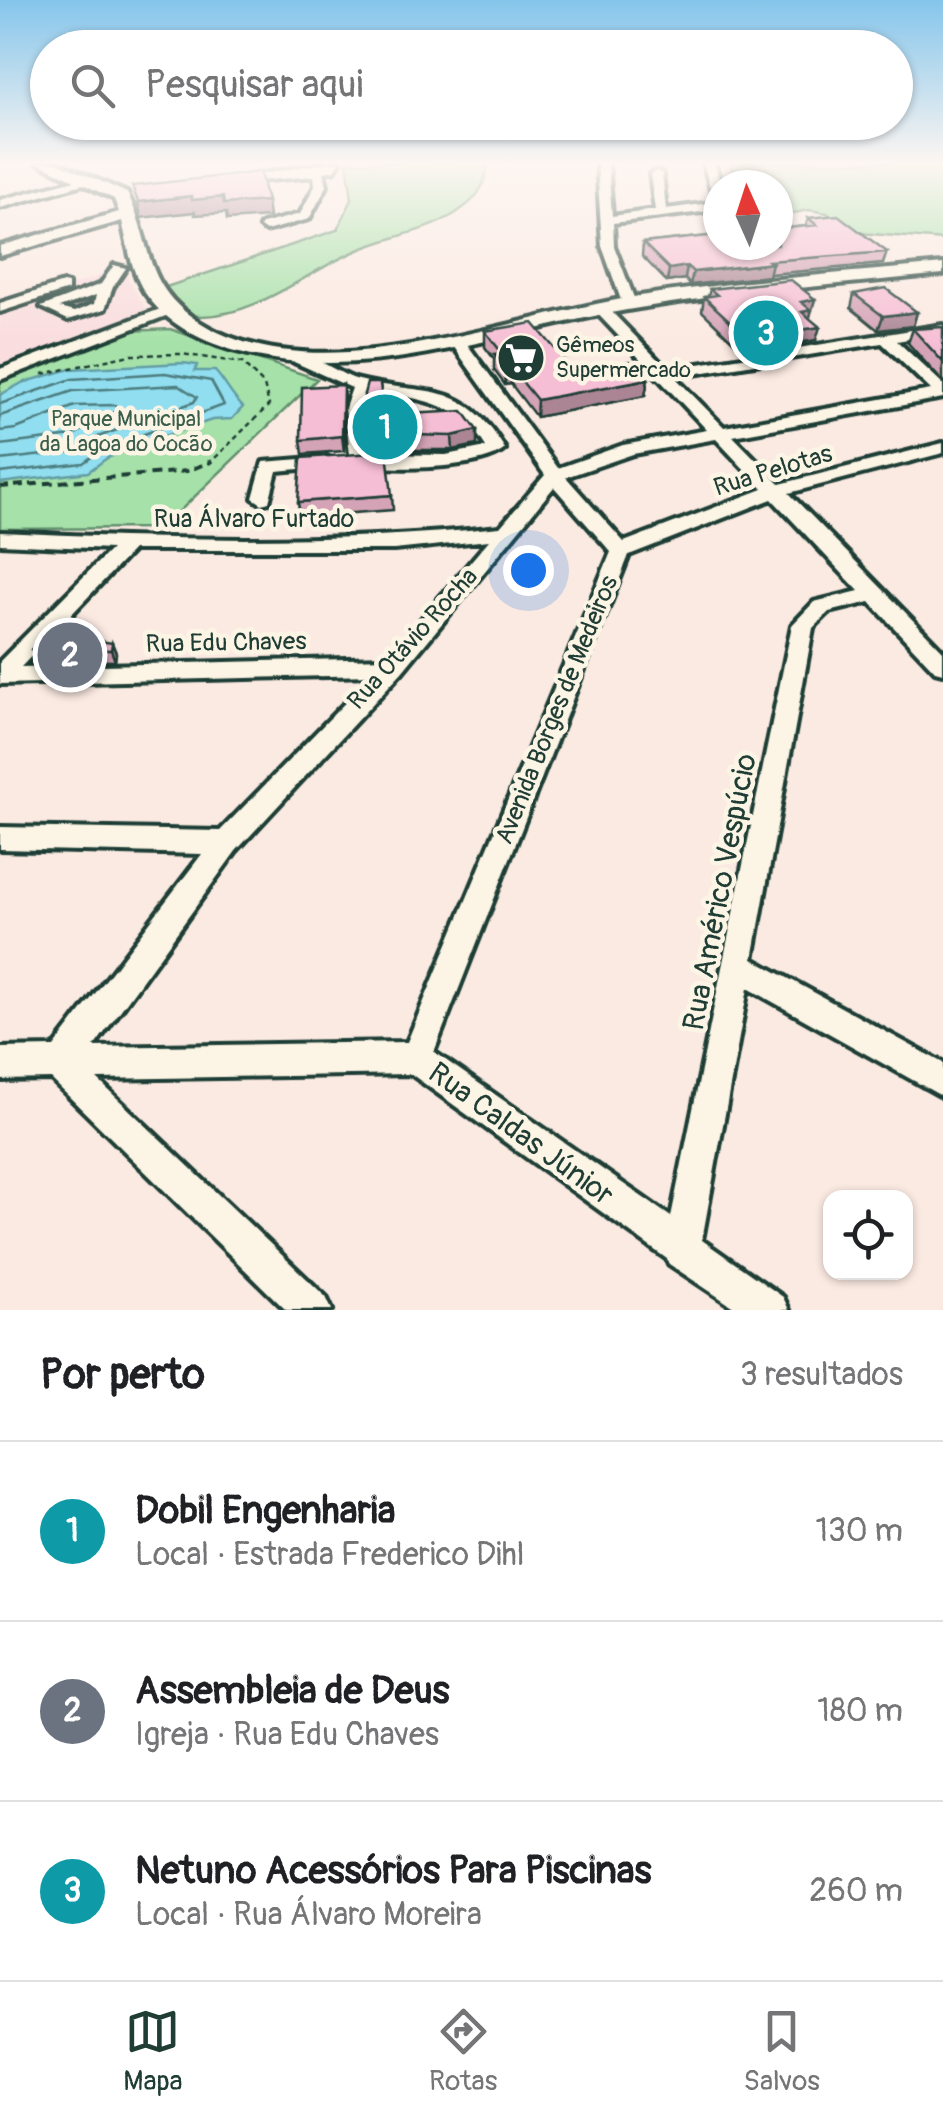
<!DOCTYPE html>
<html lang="pt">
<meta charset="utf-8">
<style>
body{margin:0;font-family:Pangolin,sans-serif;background:#f2f2f2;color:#202124}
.controls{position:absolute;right:30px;bottom:30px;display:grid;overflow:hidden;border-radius:20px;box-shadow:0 2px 8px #0004}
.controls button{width:90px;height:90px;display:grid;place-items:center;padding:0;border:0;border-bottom:2px solid #e0e0e0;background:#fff;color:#202124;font:50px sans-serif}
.compass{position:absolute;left:703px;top:170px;width:90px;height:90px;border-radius:50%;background:#fff;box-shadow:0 2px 8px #0004;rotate:357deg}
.you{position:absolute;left:528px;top:570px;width:35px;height:35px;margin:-25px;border:8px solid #fff;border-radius:50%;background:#1a73e8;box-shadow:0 0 0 15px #1a73e833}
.badge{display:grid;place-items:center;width:65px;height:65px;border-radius:50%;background:#1f3d34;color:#fff;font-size:32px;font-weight:700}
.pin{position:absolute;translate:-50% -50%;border:5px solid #fff;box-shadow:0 2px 10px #0006}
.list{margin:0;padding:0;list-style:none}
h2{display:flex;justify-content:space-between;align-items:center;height:130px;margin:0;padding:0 40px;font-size:42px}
h2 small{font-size:32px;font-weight:400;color:#757577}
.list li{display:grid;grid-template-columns:65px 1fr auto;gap:30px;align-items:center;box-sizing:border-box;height:180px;padding:0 40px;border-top:2px solid #e0e0e0}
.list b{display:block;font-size:38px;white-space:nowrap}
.list p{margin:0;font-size:32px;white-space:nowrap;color:#757577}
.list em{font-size:32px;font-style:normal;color:#757577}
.icon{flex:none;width:55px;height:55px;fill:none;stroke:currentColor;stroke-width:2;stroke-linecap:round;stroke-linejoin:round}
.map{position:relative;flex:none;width:943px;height:1310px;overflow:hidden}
.search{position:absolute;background:#fff;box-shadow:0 2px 8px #0004;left:30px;right:30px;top:30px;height:110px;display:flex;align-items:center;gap:25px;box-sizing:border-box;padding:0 35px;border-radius:55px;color:#757577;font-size:38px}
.sheet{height:670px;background:#fff}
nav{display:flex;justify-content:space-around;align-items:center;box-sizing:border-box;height:140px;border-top:2px solid #e0e0e0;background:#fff;font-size:28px;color:#757577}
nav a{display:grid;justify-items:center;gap:5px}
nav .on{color:#1f3d34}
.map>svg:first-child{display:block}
</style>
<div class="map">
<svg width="943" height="1310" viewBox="0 0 943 1310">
<rect width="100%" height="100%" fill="#fbeae2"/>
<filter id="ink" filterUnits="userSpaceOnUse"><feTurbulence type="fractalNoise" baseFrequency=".01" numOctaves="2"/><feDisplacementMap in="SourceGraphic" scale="20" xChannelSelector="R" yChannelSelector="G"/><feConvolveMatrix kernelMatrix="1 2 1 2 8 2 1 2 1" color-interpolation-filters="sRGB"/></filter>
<g filter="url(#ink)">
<path fill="#faddde" d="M125,272L148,313L0,364V310L107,273Z"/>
<path fill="#a5e1a8" stroke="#628f6e" stroke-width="2.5" d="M347,162H488C486,182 480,196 463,208C432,232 392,235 356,251C306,272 259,315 202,316C186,316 176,302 165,291L166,287L337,230L352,199Z
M730,162H943V240L860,233L827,213L809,210L778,216V185H736Z
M170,329L317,379L162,528L0,529V378L131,331Z"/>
<path fill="#91def0" stroke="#639ea5" stroke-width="2.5" d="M183,363L197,365L195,371H215C226,383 231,396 243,407L232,419L212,420L158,438L107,458L88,472L0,483V395L22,383L70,369Z"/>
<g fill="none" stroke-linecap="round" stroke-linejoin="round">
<path stroke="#4d7d7f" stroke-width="2.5" d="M0,404L72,379L165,373L211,381L224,405L103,449L83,463L0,473
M0,416L73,391L178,385L197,397L194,402L98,437L78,451L0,460
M0,431L16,429L75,406L115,405L120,409L72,436L0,445"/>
<g stroke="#1f3d34" stroke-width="8">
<path id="minor" d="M329,162H340L335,170L324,172L327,186L309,219L266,231L260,227L262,224L300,214L315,186L314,176L234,183L228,180Z
M597,162H608L612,216L655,210L650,174L656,171L662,174L666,209L718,202V210L613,223L614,246L636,303L629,307L622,303L602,246Z
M703,162H714L721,185H718V198L712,194Z
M86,177L90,182L0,208V200Z
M114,265L126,268L113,287L105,309L68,320L41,307L101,284ZM96,295L94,304L74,312L59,308Z
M63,283L68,284V290L0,312V303Z
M171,305L178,309L176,312L0,380V369Z
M595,305H605L667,369L943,325V333L897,341L943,384V398L733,436L780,484L943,443V453L789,493L943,651V673L935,671L870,602L829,612L813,628L753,959L943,1063V1097L748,988L702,1240L783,1297L789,1310H738L669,1264L667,1259L411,1074L97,1079L326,1297L332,1310H286L51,1079L0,1080V1048L54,1047L202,854L0,849V827L220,831L372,675L0,684V661L111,549L0,544V532C167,540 334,544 500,527L545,475L451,343L454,340H464L558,468L623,445L707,430L595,311ZM882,343L931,390L724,427L675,377ZM716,439L763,489L624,542L566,477L633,454ZM554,487L611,552L407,1042L94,1047L236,851L402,672ZM772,499L859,591L814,602L792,625L671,1217L434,1052L629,555ZM489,540L388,658L21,667L133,550H394Z
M294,356C316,353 338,375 359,380C427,397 462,377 505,449C480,471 383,470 351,464L345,408L352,388L294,362ZM367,391C416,398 459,400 486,447L446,455L365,454L361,408Z
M327,457L336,462L333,466L277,471L269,502L262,504L253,498L263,462Z"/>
</g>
<g stroke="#1f3d34" stroke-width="8">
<path id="major" d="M37,162H57L127,193C152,240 142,281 192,317C307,398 502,319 627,298C731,281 838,274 943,264V274C838,285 731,292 627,310C495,332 367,388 232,350C199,340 165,322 145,293C131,271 128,246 122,221L0,256V246L119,212L114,199Z"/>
</g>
<path stroke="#1f3d34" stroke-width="2.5" stroke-dasharray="5 4" stroke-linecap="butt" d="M43,374L130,355L181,354L242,363L264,385L269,405L209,464"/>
<path stroke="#1f3d34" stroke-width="4" stroke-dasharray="9 6" stroke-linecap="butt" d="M0,487L187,471L212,461"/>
<use href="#minor" fill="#fcf5e5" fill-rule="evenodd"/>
<use href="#major" fill="#fcf5e5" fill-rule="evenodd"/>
</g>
<path fill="#d4a3b6" stroke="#1f3d34" stroke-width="2.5" d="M808,218L887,252L883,264L770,274L769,276L690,285L685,279L667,282L642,256L643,243L806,226Z
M710,289L815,299L809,318L816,340L744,352L702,311L704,297H708Z
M854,294L917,312L913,326L878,330L851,308Z
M943,327V382L908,343L913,329Z
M485,331L574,371L648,379L645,396L536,417L511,384L505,385L494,370V359L485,347Z
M380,383L387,450L368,449L364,394Z
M343,385L344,451L303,454L301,440Z
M409,414L477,445L453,450H413Z
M392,495L393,510L300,517L298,502Z
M112,643L116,653L115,661L37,660L32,649Z"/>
<path fill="#ac8594" stroke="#1f3d34" stroke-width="2.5" d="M192,196L267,201L269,217L227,220L226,213L195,215V212L141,218L138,202Z
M772,263L769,276L690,285L693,272Z
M687,266L685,279L667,282L669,269Z
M815,299L808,324L798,325L801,302Z
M917,312L913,326L878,330L883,316Z
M820,327L816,340L744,352L748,338Z
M511,368V384L505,385V369Z
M648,379L645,396L536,417L537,400Z
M343,385L344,399V451L342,436Z
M477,430V445L453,450L452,436Z
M112,643L116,653L115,661L111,650Z"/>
<path fill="#f6bed4" stroke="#1f3d34" stroke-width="2.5" d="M260,172L267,201L224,204L223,197L192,200V196L138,202L132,186Z
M838,215L887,252L769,261L772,263L693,272L687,266L669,269L643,243L718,235V245H778V229L817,225L808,218Z
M791,280L815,299L801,302L811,310L802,312L820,327L748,338L704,297L717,295L710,289Z
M885,288L917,312L883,316L854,294Z
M533,323L574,371L630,361L648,379L537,400L511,368L505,369L494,354L502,353L485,331Z
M943,327V362L913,329Z
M367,383H380L386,435H367L364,394Z
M343,385L342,436L301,440L302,387Z
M463,411L477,430L452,436L412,435L409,414Z
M387,452L392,495L298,502L301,458Z
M49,632L112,643L111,650L32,649Z"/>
</g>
<linearGradient id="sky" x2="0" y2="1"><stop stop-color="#85c5eb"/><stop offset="0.47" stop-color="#fdf6f2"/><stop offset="1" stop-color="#fdf6f2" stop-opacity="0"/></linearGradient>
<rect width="943" height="346" fill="url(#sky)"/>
<defs>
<g id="supermarket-disc" transform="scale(2.5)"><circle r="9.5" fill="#1f3d34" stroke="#fcf5e5"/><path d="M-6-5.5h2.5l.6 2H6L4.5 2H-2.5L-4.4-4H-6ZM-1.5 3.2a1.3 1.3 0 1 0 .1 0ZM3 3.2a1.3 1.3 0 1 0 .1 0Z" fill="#fff"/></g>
</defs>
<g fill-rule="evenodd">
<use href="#supermarket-disc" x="521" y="358"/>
</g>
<g text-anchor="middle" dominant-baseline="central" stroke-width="9" stroke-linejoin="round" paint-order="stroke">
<g font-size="22" fill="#1f3d34" stroke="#fcf5e5" text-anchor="start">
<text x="556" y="345">Gêmeos<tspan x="556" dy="25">Supermercado</tspan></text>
</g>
<g font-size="22" fill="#3a5e4b" stroke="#fcf5e5">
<text x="126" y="419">Parque Municipal<tspan x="126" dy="25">da Lagoa do Cocão</tspan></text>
</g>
<g font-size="25" fill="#1f3d34" stroke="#fcf5e5">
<text transform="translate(773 471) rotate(-17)">Rua Pelotas</text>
<text x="254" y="519">Rua Álvaro Furtado</text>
<text transform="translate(413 639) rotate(-48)">Rua Otávio Rocha</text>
<text transform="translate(226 643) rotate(-1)">Rua Edu Chaves</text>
<text transform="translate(557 710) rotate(-68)">Avenida Borges de Medeiros</text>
</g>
<g font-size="30" fill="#1f3d34" stroke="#fcf5e5">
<text transform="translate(720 892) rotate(-79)">Rua Américo Vespúcio</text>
<text transform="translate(521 1134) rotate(36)">Rua Caldas Júnior</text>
</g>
</g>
</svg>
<div class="controls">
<button><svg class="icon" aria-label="locate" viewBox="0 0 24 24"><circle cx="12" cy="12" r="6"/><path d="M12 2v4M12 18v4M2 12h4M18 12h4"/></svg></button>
</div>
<svg class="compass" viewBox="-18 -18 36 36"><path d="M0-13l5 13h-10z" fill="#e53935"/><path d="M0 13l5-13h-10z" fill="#757577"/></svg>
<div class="you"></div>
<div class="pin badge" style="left:385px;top:427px;background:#0f9aa8">1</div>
<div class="pin badge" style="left:70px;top:655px;background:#6b7280">2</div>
<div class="pin badge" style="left:766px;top:333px;background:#0f9aa8">3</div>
<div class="search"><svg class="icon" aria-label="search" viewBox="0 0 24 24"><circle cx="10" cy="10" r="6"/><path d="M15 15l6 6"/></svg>Pesquisar aqui</div>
</div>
<section class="sheet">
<h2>Por perto<small>3 resultados</small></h2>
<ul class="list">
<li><span class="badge" style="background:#0f9aa8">1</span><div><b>Dobil Engenharia</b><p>Local · Estrada Frederico Dihl</p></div><em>130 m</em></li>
<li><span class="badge" style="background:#6b7280">2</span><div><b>Assembleia de Deus</b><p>Igreja · Rua Edu Chaves</p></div><em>180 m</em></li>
<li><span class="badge" style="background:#0f9aa8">3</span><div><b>Netuno Acessórios Para Piscinas</b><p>Local · Rua Álvaro Moreira</p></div><em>260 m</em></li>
</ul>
</section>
<nav>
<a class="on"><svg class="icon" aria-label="map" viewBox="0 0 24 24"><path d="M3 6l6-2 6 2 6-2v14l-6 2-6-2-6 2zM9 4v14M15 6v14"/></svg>Mapa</a>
<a><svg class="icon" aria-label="directions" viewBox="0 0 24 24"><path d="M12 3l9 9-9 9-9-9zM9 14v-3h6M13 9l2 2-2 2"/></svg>Rotas</a>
<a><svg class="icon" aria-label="saved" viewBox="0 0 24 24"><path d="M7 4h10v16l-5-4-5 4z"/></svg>Salvos</a>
</nav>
